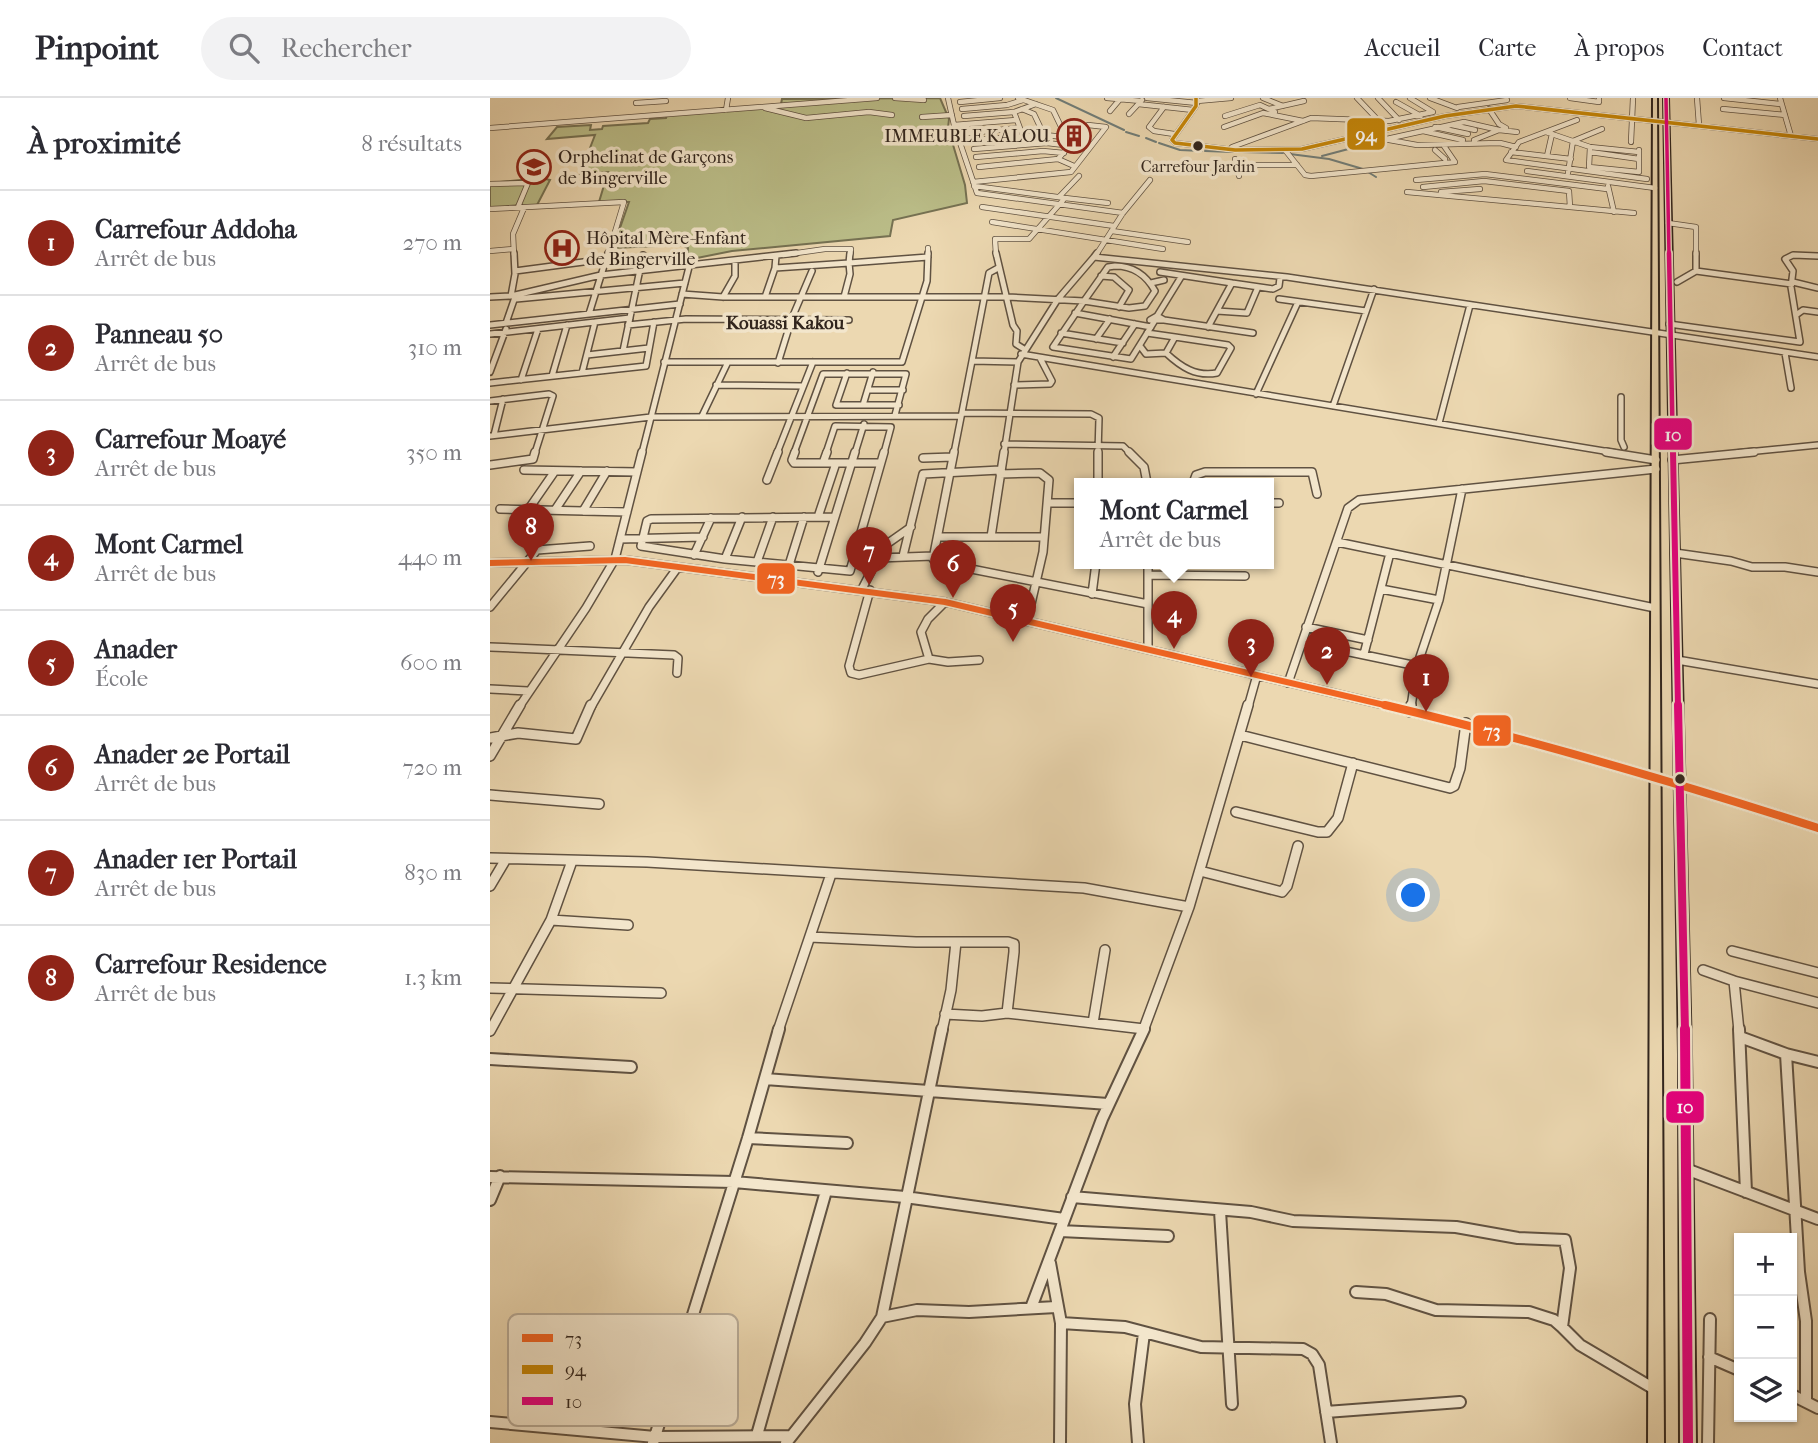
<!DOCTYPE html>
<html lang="fr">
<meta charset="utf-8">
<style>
body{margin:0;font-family:"IM FELL French Canon",serif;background:#f2f2f3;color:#2b2b33}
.controls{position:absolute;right:21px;bottom:21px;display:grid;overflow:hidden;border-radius:0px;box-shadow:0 2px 5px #0004}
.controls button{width:63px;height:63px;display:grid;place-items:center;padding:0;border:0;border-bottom:2px solid #e1e1e2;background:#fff;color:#2b2b33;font:35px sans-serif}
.you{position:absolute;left:924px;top:798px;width:24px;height:24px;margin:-18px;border:5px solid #fff;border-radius:50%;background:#1a73e8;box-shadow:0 0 0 10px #1a73e833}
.badge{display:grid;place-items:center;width:46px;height:46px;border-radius:50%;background:#8f2418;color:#fff;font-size:23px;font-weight:700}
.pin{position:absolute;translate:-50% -58px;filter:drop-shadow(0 2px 4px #0008)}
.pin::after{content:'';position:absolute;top:37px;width:24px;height:21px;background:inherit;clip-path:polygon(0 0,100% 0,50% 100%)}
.popup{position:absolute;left:584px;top:380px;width:200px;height:91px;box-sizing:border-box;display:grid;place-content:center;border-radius:0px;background:#fff;filter:drop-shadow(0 2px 5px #0005);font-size:23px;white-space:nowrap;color:#7c7c81}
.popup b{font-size:26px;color:#2b2b33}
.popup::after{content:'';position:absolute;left:50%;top:100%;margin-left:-14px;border:14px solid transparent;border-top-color:#fff}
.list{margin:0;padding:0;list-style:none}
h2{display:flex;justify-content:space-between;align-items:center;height:91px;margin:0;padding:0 28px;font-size:30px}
h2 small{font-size:23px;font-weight:400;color:#7c7c81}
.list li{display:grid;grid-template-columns:46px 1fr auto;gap:21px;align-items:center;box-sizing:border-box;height:105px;padding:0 28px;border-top:2px solid #e1e1e2}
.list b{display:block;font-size:26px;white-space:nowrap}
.list p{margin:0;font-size:23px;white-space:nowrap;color:#7c7c81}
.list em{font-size:23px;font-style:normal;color:#7c7c81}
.icon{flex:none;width:38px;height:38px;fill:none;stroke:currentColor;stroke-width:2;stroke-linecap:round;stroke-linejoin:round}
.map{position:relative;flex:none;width:1328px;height:1345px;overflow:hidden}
header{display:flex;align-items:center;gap:42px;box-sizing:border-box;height:98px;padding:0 35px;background:#fff;border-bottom:2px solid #e1e1e2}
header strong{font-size:33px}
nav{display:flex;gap:38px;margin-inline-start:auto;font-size:24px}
.search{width:490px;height:63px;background:#f2f2f3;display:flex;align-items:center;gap:18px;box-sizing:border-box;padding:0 24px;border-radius:38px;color:#7c7c81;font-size:26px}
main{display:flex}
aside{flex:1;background:#fff}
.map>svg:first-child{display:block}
</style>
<header>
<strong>Pinpoint</strong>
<div class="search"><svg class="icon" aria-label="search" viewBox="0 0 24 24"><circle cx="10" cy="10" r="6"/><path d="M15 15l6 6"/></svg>Rechercher</div>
<nav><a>Accueil</a><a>Carte</a><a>À propos</a><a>Contact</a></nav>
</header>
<main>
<aside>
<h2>À proximité<small>8 résultats</small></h2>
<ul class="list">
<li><span class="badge">1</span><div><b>Carrefour Addoha</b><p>Arrêt de bus</p></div><em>270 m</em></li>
<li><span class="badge">2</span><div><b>Panneau 50</b><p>Arrêt de bus</p></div><em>310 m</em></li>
<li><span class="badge">3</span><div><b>Carrefour Moayé</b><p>Arrêt de bus</p></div><em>350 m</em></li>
<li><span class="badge">4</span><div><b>Mont Carmel</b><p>Arrêt de bus</p></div><em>440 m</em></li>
<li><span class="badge">5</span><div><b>Anader</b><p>École</p></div><em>600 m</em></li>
<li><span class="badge">6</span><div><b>Anader 2e Portail</b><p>Arrêt de bus</p></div><em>720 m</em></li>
<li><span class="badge">7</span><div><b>Anader 1er Portail</b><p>Arrêt de bus</p></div><em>830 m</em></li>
<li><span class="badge">8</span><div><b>Carrefour Residence</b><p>Arrêt de bus</p></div><em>1.3 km</em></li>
</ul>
</aside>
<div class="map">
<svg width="1328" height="1345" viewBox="0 0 1328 1345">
<rect width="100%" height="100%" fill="#ecd8b1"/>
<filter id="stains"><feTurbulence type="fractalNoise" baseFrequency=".00286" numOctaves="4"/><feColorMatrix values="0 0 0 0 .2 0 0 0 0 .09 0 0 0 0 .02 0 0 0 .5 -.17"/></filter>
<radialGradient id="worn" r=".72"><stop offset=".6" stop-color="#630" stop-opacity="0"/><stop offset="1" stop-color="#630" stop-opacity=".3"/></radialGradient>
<path fill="#bbbe89" stroke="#767253" stroke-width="2" d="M450,0L459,21L458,30L475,87L477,105L403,122L400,138L242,153L197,162L198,150L192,147L123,150L139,104H109L118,74L90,76L105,37L57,41L67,29L101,27L100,32L112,31L113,28L158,25L160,21L176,20L177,17L291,6L292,1Z
M51,80L60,82L47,107L0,110V85Z"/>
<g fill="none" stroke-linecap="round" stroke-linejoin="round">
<path stroke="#717d78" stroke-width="2" d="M566,0L634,32
M636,34L649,38
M656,40L666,44
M669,45L690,52L712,53
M715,53L743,54
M752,54L793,55
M800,56L839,61L873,71
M832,58L885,44
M878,74L886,79"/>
<g stroke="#605242" stroke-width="6">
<path id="minor-far4" d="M405,0L434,2
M458,0L464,27L487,95L633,115
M528,0L563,12L575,37
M617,0L651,3
M657,0L707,5
M706,0V8L682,42L685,45L745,52L812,51L955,18L1026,8L1328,41
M773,0L793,8
M867,0L889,23
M888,0L909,22
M940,0L967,10
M1080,0L1109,4V0
M1207,0L1209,27
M1234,0L1291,6
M1290,0L1301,38
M707,3L741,0
M470,4L510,0
M906,4L931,18
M146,5L176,3
M648,6L703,12
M674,9L659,29L664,33L684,36
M968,9L1017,2
M275,10L316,20L379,14L402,17
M472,11L517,7L533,2
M532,11L544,16L554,37
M779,11L814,3
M999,11L1009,26L1016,30
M1233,11L1295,17
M236,12L238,0
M620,13L631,0
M524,14L534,41
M639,16L652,2
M474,18L524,14L546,6
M735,18L770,7L785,14
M432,19L462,17
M1087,22L1029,44L1016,62L1157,81
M464,27L526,22
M962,27L985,32
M734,29L773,15L813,23
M945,29L978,36
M0,30L387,0
M467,33L479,35L529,30
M933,33L973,42
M1056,34L1100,49L1149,54
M877,38L927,47L1010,45L1026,49
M892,42L974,24L1009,32
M984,42L1009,32L1027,34
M470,43L554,37L585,40
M1141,44L1143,0
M742,49L821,20L899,23L943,14L920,0
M1100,49L1099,69L1149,74V52
M484,51L557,45L599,50
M795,52L815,77L821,78L965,64L954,48
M945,52L955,61
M1021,54L1081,61
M1100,54L1149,61
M1057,58L1062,36
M486,59L553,53L574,55
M745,61L749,78
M747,67H807
M489,69L568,61L584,68
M1037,73L1165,90
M1078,75L1083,43L1112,31
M926,82L995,76L1117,91
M483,84L581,74L616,29L598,27L568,61
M0,86L38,85L28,109
M484,88L575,100
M1118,88L1124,114
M917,94L1080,109L1079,93L994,83L933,89
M951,94L990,91
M569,99L589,78
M492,109L624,128
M1080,109L1144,115
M0,111L134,104L118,157
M502,124L673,151
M1178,125L1206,129V157
M622,133L698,144
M0,153L23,151
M24,157L23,136L34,110
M293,157L335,151H361L360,157
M438,157V150
M506,157L505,141H539L575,100L618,105
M606,157L633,115L660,82"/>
</g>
<g stroke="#605242" stroke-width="8">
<path id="minor-far3" d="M506,155L523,227L527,233L526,246L534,251
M1206,155V173
M286,158L285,170L359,165L360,155
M604,159L607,155
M625,168C644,168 656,177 665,193L655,208L639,210L594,203L618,169Z
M25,173L116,161
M670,174L742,185
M611,178L624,179L639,192L629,209
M1187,184L1206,173L1302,186
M1303,184L1328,190
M661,185L674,182
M192,196L233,199H517L594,203
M21,198L25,176L24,155
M0,199L21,198L111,177L306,155
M233,199L245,178V163
M275,199L285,170
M354,199L360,176L359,165L438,159
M26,201L195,185
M789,201L876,213
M594,203L563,249L641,261L664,224
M727,213L757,215L768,189
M585,215L661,229
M99,216L118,155
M1306,217L1313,212L1328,214
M667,218L691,179
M667,218L674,222H660Z
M674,222L763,235
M16,225L24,202
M1179,226L1310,244L1301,189L1303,173L1295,161L1303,157L1328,158
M0,227L190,206
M138,227L196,221L359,222
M718,229L742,185L783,191L789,188L790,180
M571,235L633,245
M657,235L685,239
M0,236L140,220
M685,239L738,247L741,250L727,275C706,279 691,269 676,255Z
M606,241L620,221
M650,248L656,256L676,255
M133,253L153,157
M1295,255L1301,290
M531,256L1126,355
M97,257L159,250
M623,259L645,226
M482,263L499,175L508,170
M174,264H412L437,183L438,155
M288,265L302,220L322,173
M0,274L16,231
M92,275L105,224
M357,275L346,307H409
M62,278L77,227
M31,282L48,231
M0,285L156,268L164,224
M226,287L312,288
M524,287L560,286L562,283L550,260
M378,292H413
M766,296L808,204
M1131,299V342L1134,349
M0,303L59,296L63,298L45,355
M373,307L383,274
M843,308L884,191
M472,315L601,316L609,320L608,355
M212,318L237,266
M949,325L980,207
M4,337L13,301
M0,338L161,319L471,318
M514,346L633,348L640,355
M152,355L199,169
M287,355L323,264
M304,355L333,276H416L405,317
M336,355L345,328L401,329L394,355
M365,355L374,326
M464,355L482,263L528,264
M514,355L528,264L568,201L604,159L797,179L1328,259
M1247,355L1328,347"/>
</g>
<g stroke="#605242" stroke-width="10">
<path id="minor-far2" d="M305,354L302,362L304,365H390
M464,354L443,461L446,464L658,506
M639,354L654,369L657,385
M1116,354L1166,362
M433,360L463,359
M1182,362L1264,354
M333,365L337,354
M0,367L43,361L45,354
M34,372L147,374
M510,376L550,375L559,382L553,454L537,523
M277,382L288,354
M608,385V354
M703,385L706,377L715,374H822L827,396
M558,405H590
M778,405H789
M10,411L137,414
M38,412L65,373
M65,412L91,373
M93,413L117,373
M328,419L346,365
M344,419L161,421L157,423L151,448L235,461L360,473L394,354
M448,439H553
M501,439L514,354
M130,441L213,439
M847,444L1165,510
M1185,455L1241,463L1262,469H1295L1328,474
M204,457L221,420
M413,458L433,376L510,372
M388,460L443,458
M235,461L252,419
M267,464L283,419
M0,465L135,462L455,504L903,609
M658,465V551
M299,467L314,419
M328,474L365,354
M658,477L755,478
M372,491L394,448L421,429
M891,491L949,502
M380,492L359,568L361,575L369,577L439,561L458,564L489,562
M602,496L606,465
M0,509L47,452L100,448
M816,529L878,542
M812,544L927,568
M0,549L184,557L188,560L187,575
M874,556L900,455
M439,561L431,534L438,521L455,504
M1187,562L1328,586
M798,585L858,410L869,402L1166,371
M0,591L38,593
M29,609L96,510L125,461L152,354
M101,609L159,509L188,469
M758,609L767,577
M921,609L927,568L949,502L972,391"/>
</g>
<g stroke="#605242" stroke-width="12">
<path id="minor-far1" d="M895,607C1042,642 1185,684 1328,730
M920,614L921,607
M750,637L960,690L964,688L970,670L976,625
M0,640L28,635L86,641L101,607
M0,658L30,607
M0,697L109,706
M746,714L828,734H837L848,720L863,665
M0,760L157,764L594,790L699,809
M710,773L792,794L797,788L808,748
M0,788L16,761
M61,822L138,827
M320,839L426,844H518L524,846V854L517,915L654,931
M1242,853L1328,875
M1213,872L1244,883L1249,933
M1244,883L1328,905
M0,890L171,895
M455,916L492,918L517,915
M603,925L615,852
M0,933L61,822L82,763
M288,933L341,776
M452,933L461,892L466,844
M653,933L699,809L758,607"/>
</g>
<g stroke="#605242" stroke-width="14">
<path id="minor" d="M1249,931L1256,1094
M1250,939L1296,956L1328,964
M1296,956L1309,1174L1316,1223V1303
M0,961L141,969
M275,981L618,1006
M258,1040L357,1045
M1196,1071L1328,1121
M0,1079L244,1084L415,1099L574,1121
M582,1099L761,1114L803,1123L966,1129L1028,1140L1075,1142L1080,1170L1072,1229L1090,1247L1166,1292
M0,1102L10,1078
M730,1113L742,1306
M570,1133L678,1138
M560,1165L571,1225L570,1345
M866,1194L896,1196L946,1212L1039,1214L1064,1222L1072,1229
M541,1210L612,1021L654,931
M392,1219L452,931
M571,1225L635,1229L711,1249L813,1251L822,1256L829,1267L841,1345
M1219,1259L1249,1272
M1302,1297L1328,1310
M836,1314L970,1304
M0,1324L165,1339L300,1338
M267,1337L336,1093
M163,1345L258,1040L289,931
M296,1345L375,1245L392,1219L427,1212L479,1214L566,1209
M648,1345L645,1306L654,1235
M1218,1345L1220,1221"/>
</g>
<g stroke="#31251d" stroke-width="4">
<path id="highway" d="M1163,0H1167L1174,1345H1158Z
M1174,0H1178L1201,956L1206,1345H1190L1189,956Z"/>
</g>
<use href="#minor-far4" stroke="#f3e6cc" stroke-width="4.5"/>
<use href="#minor-far3" stroke="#f3e6cc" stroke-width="5"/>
<use href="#minor-far2" stroke="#f3e6cc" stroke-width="7"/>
<use href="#minor-far1" stroke="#f3e6cc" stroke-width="9"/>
<use href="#minor" stroke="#f3e6cc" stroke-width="10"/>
<use href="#highway" fill="#ecd8b1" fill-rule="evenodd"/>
<g stroke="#f3e6cc" stroke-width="10">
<path id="bus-1-far1" d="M0,465L135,462L455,504L903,609"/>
</g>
<g stroke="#f3e6cc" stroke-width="13">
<path id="bus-1" d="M895,607C1042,642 1185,684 1328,730"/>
</g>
<g stroke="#f3e6cc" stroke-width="6">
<path id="bus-2" d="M706,0V8L682,42L685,45L745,52L812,51L955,18L1026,8L1328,41"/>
</g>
<g stroke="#f3e6cc" stroke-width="6">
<path id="bus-3-far4" d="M1176,0L1179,157"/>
</g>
<g stroke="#f3e6cc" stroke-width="8">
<path id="bus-3-far3" d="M1179,155L1183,355"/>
</g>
<g stroke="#f3e6cc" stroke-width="10">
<path id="bus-3-far2" d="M1183,354L1188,609"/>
</g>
<g stroke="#f3e6cc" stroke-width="13">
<path id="bus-3-far1" d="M1188,607L1195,933"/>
</g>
<g stroke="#f3e6cc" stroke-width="15">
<path id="bus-3" d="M1195,931L1198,1345"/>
</g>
<use href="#bus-1-far1" stroke="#f26522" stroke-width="6"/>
<use href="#bus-1" stroke="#f26522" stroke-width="8"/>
<use href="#bus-2" stroke="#c68607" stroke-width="3.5"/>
<use href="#bus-3-far4" stroke="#e5007d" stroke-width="3.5"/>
<use href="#bus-3-far3" stroke="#e5007d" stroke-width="4.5"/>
<use href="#bus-3-far2" stroke="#e5007d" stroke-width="6"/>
<use href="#bus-3-far1" stroke="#e5007d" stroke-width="8"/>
<use href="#bus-3" stroke="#e5007d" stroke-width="10"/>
</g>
<defs>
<g id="building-ring" transform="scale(1.75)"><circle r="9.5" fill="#f3e6cc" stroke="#8f2418" stroke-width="1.5"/><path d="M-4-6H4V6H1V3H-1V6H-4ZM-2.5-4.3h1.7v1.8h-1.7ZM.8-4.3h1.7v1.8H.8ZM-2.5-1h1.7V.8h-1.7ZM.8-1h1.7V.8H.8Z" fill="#8f2418"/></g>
<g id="school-ring" transform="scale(1.75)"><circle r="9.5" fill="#f3e6cc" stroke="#8f2418" stroke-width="1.5"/><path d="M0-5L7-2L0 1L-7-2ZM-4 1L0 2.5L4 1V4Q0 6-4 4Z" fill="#8f2418"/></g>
<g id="hospital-ring" transform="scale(1.75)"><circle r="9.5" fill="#f3e6cc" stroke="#8f2418" stroke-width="1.5"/><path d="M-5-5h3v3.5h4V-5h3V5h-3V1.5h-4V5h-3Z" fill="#8f2418"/></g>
</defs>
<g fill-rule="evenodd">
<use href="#building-ring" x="584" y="38"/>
<use href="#school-ring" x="44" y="69"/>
<use href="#hospital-ring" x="72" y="150"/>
</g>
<g fill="#31251d" stroke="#f3e6cc" stroke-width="2.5">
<circle cx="708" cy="48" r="6"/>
<circle cx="1190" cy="681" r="6"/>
</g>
<g text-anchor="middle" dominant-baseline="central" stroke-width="7" stroke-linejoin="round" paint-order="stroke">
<g font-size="16" fill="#31251d" stroke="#f3e6cc">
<text x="708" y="68">Carrefour Jardin</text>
</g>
<g font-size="18" fill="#31251d" stroke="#f3e6cc" text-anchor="start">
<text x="560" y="38" text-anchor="end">IMMEUBLE KALOU</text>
<text x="68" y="59">Orphelinat de Garçons<tspan x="68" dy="21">de Bingerville</tspan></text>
<text x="96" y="140">Hôpital Mère-Enfant<tspan x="96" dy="21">de Bingerville</tspan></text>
</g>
<g font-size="19" font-weight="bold" fill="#31251d" stroke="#f3e6cc">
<text x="295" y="225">Kouassi Kakou</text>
</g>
</g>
<rect x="18" y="1216" width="230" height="112" rx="10" fill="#f3e6cc" stroke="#b9ac98" stroke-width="2"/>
<rect x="32" y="1236" width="31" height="8" fill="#f26522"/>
<rect x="32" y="1267" width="31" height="9" fill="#c68607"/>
<rect x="32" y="1299" width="31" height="8" fill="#e5007d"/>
<g font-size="19" fill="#31251d">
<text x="75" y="1247">73</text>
<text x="75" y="1278">94</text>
<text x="75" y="1310">10</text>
</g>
<g stroke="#f3e6cc" stroke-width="2.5">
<rect x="856" y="19" width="40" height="34" rx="7" fill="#c68607"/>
<rect x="1163" y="319" width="40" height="34" rx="7" fill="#e5007d"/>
<rect x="266" y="464" width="40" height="33" rx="7" fill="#f26522"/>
<rect x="982" y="616" width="40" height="33" rx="7" fill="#f26522"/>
<rect x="1175" y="992" width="40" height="34" rx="7" fill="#e5007d"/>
</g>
<g font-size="19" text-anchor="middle" font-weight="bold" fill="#fff">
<text x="876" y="43">94</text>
<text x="1183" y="343">10</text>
<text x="286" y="487">73</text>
<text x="1002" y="639">73</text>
<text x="1195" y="1015">10</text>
</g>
<rect width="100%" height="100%" filter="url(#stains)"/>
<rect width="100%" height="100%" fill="url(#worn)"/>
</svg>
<div class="controls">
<button>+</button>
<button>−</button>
<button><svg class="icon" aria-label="layers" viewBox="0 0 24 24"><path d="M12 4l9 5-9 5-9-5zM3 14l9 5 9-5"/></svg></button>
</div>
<div class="you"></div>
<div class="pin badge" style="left:936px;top:614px">1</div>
<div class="pin badge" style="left:837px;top:587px">2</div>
<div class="pin badge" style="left:761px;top:579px">3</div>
<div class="pin badge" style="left:684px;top:551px">4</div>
<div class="popup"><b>Mont Carmel</b>Arrêt de bus</div>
<div class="pin badge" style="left:523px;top:544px">5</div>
<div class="pin badge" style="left:463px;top:500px">6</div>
<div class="pin badge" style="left:379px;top:487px">7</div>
<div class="pin badge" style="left:41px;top:463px">8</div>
</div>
</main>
